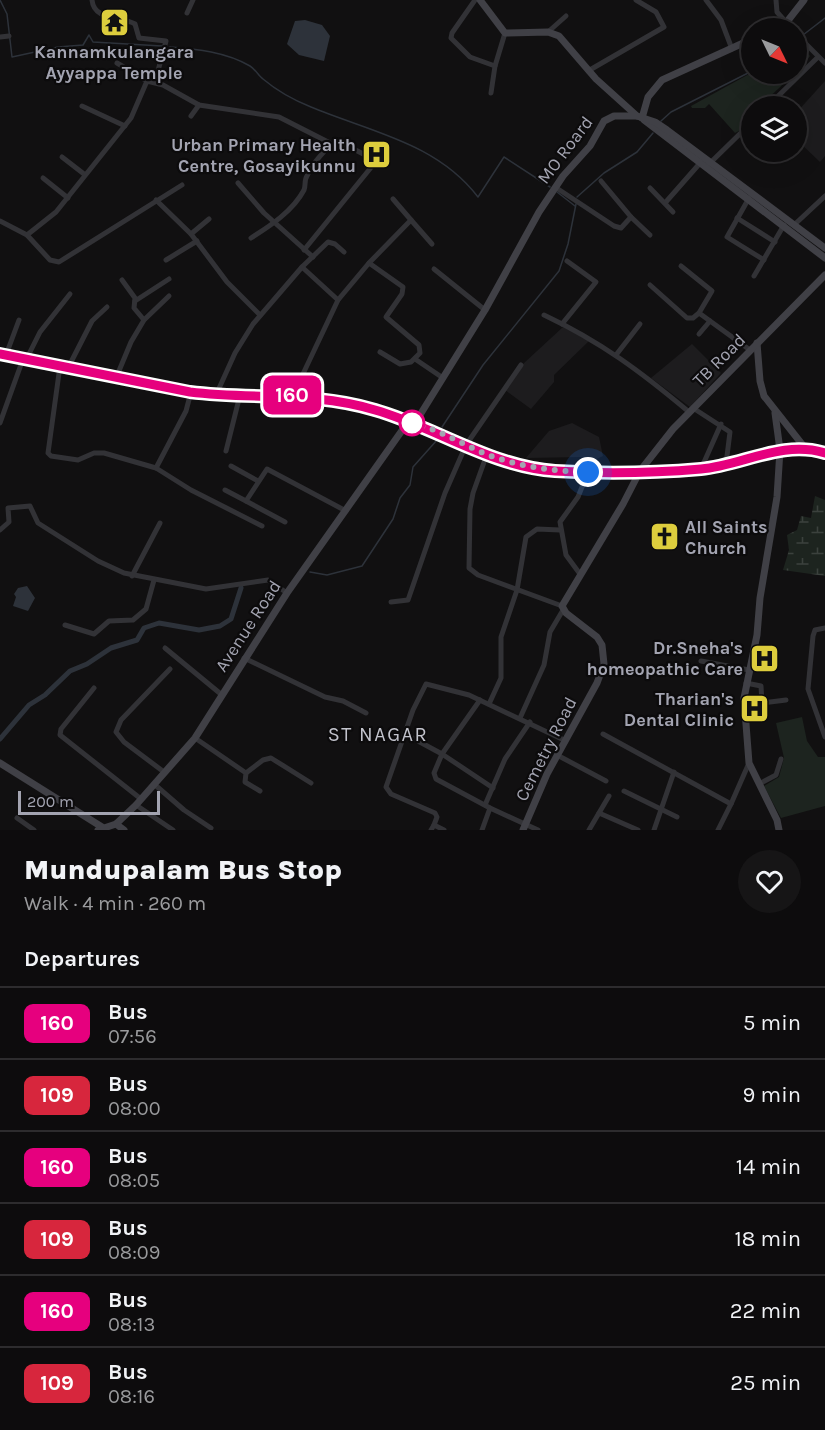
<!DOCTYPE html>
<meta charset="utf-8">
<style>
:root{--surface:#0d0c0d;--page:#161516;--text:#f1f3f6;--muted:#9a9b9d;--line:#2d2c2e}
body{margin:0;font-family:Karla,sans-serif;background:var(--page);color:var(--text);height:100vh;display:flex;flex-direction:column;font-size:22px;white-space:nowrap}
*{box-sizing:border-box;margin:0}
p{font-size:20px;color:var(--muted)}
.icon{flex:none;width:33px;height:33px;fill:none;stroke:currentColor;stroke-width:2;stroke-linecap:round;stroke-linejoin:round}
.map{position:relative;height:830px;overflow:hidden}
.side{display:flex;flex-direction:column;background:var(--surface);flex:1}
.side>*{flex:none}
.badge{padding:0 12px;border-radius:9px;font-size:21px;line-height:39px}
.needle{width:39px;rotate:133deg}
.fabs{position:absolute;left:741px;top:18px;display:grid;gap:12px}
.fabs a{display:grid;place-items:center;width:66px;height:66px;border-radius:50%;background:var(--surface);box-shadow:0 6px 24px #0002,0 0 0 2px var(--line);font-size:30px}
.scale{position:absolute;left:18px;bottom:15px;width:142px;box-sizing:border-box;padding-left:6px;border:3px solid #a3a4b1;border-top:0;font-size:16px;line-height:21px;white-space:nowrap;color:#a3a4b1;-webkit-text-stroke:4px #0c0b0c;paint-order:stroke}
.you{position:absolute;width:30px;height:30px;margin:-15px;border:4px solid #fff;border-radius:50%;background:#1a73e8;box-shadow:0 0 0 9px #1a73e833}
.map>.badge{position:absolute;translate:-50% -50%;box-shadow:0 0 0 3px #fff}
h2{padding:0 24px;font-size:22px;line-height:54px}
.round{display:grid;place-items:center;flex:none;width:63px;height:63px;border-radius:32px;background:var(--page)}
.summary{display:flex;align-items:center;justify-content:space-between;height:102px;padding:0 24px}
h1{font-size:28px;font-weight:800;line-height:45px}
ul{padding:0;list-style:none}
li{display:flex;align-items:center;gap:18px;height:72px;padding:0 24px;border-top:2px solid var(--line)}
li div{flex:1}
li b{display:block;font-size:22px}
li em{font-style:normal}
li .badge{min-width:66px;font-weight:700;text-align:center}
.map>svg:first-child{display:block}
.built{fill:#1d1c1e}
.green{fill:#1d241f}
.wetland{fill:url(#wetland-marsh)}
.water{fill:#2d323a}
.lines{fill:none;stroke-linecap:round;stroke-linejoin:round}
.stream{stroke:#2d323a;stroke-width:1.5}
.canal{stroke:#2d323a;stroke-width:5}
.street{stroke:#323236;stroke-width:5}
.secondary{stroke:#404046;stroke-width:7}
.primary{stroke:#4e4e55;stroke-width:8}
.line-casing{stroke:#fff;stroke-width:14}
.line{stroke:#e6007e;stroke-width:9}
.walk{stroke:#a3a4b1;stroke-width:6;stroke-dasharray:0 10.8}
.stop-dot{fill:#fff;stroke:#e6007e;stroke-width:3}
.labels{text-anchor:middle;dominant-baseline:central;stroke-width:4.5;stroke-linejoin:round;paint-order:stroke}
.poi-label{font-size:18px;font-weight:bold;fill:#a3a4b1;stroke:#0c0b0c;text-anchor:end}
.street-label{font-size:18px;fill:#a3a4b1;stroke:#0c0b0c}
.neighbourhood-label{font-size:20px;letter-spacing:1.5px;fill:#c3c4cd;stroke:#0c0b0c}
</style>
<div class="map">
<svg width="825" height="830" viewBox="0 0 825 830">
<defs>
<pattern id="wetland-marsh" width="20" height="14" patternUnits="userSpaceOnUse" patternTransform="scale(1.5)"><rect width="20" height="14" fill="#1d241f"/><path d="M1 5h8M5 5V1M11 12h8M15 12V8" fill="none" stroke="#3b413d"/></pattern>
</defs>
<rect width="100%" height="100%" fill="#111011"/>
<g class="built">
<path d="M825 81V156L820 162 797 140V112Z"/>
<path d="M563 327 589 341 554 375V382L531 409 505 390 524 363Z"/>
<path d="M692 344 721 373 690 407 651 378Z"/>
<path d="M572 423 599 437 603 456 588 463 583 457 526 458 549 431Z"/>
</g>
<g class="green">
<path d="M798 44 810 56 797 71V46Z"/>
<path d="M751 73 794 74 760 106H752C751 118 746 128 735 133L709 104 705 108H692L691 106Z"/>
<path d="M802 717 807 741 818 757H825V806L781 818 764 786 779 777 784 758 776 723Z"/>
</g>
<path class="wetland" d="M815 496 825 500V576L783 570 789 550 787 535 797 530 801 516 811 518Z"/>
<g class="water">
<path d="M305 20 322 25 330 36 324 61 299 55 287 44 295 21Z"/>
<path d="M27 586 35 598 28 611 13 606 16 597 14 594 18 588Z"/>
</g>
<g class="lines">
<g class="stream">
<path d="M0 0 7 14 12 57 58 47 83 45 89 35 93 42 162 46"/>
<path d="M803 35 825 18"/>
<path d="M796 43 798 41"/>
<path d="M170 47C197 49 226 52 250 66 255 69 259 76 263 79 276 90 296 101 311 107 371 132 437 143 478 197L504 157 550 187"/>
<path d="M661 121 671 112 752 71"/>
<path d="M557 192 575 206"/>
<path d="M577 197 604 173 637 152 653 133"/>
<path d="M442 427 483 365 559 271 568 244 576 204"/>
<path d="M310 572 327 575 362 566 393 519 400 498 410 485 413 467 437 440"/>
</g>
<path class="canal" d="M0 739 29 705 45 695 70 671 87 664 111 648 137 640 144 628 159 623 199 630 220 626 231 619 241 588"/>
<g class="street">
<path d="M92 0C94 21 121 16 135 24L139 38 166 41 155 82"/>
<path d="M475 0 452 33 451 38 470 57 495 66"/>
<path d="M706 0 721 20 732 49"/>
<path d="M776 0 777 12 791 28"/>
<path d="M187 13 193 0"/>
<path d="M548 32 566 16"/>
<path d="M796 34 825 63"/>
<path d="M0 37 9 36"/>
<path d="M117 63 147 81"/>
<path d="M588 71 664 27 656 12 636 0"/>
<path d="M491 93 495 66 505 33"/>
<path d="M82 106 125 126"/>
<path d="M768 106 818 57"/>
<path d="M191 116 199 105"/>
<path d="M62 157 84 174"/>
<path d="M708 165 752 122"/>
<path d="M43 178 68 198"/>
<path d="M238 183 264 213 313 257"/>
<path d="M555 187 614 226 621 228 631 217 601 181"/>
<path d="M650 188 673 212"/>
<path d="M749 198 727 237 764 260"/>
<path d="M156 200 191 234"/>
<path d="M665 203 701 162"/>
<path d="M631 217 650 235"/>
<path d="M737 218 775 242"/>
<path d="M209 219 191 234 227 282 260 315"/>
<path d="M411 220 432 244"/>
<path d="M0 221 27 235 56 212 131 118 147 81 163 85 199 105 279 117 332 144"/>
<path d="M794 225 825 196"/>
<path d="M27 235 50 260 59 262 182 185"/>
<path d="M251 238C270 226 293 211 304 190 306 185 304 180 307 176 312 164 327 146 338 141L371 158"/>
<path d="M304 250 373 165"/>
<path d="M166 260 197 241"/>
<path d="M369 263 411 220 393 199"/>
<path d="M681 266 712 291 699 313"/>
<path d="M302 267 328 242 335 244 344 252"/>
<path d="M434 269 485 310"/>
<path d="M754 276 784 225"/>
<path d="M650 285 687 318H693L699 313 750 350"/>
<path d="M338 300 369 263 403 287 402 294 386 317 419 345 420 353 411 362 400 364 380 352"/>
<path d="M135 301 169 279"/>
<path d="M544 315C601 342 640 371 689 412"/>
<path d="M144 320 169 296"/>
<path d="M562 324 596 282 567 261"/>
<path d="M699 334 710 321"/>
<path d="M6 355 19 320"/>
<path d="M616 355 640 324"/>
<path d="M415 359 443 378"/>
<path d="M26 360 40 332 70 294"/>
<path d="M60 366 48 453 51 456 78 460 94 453H104L156 468"/>
<path d="M68 368 92 321 107 307"/>
<path d="M116 378 131 342 144 320 134 308 135 298 122 280"/>
<path d="M191 392 186 411 156 468 191 490 262 526"/>
<path d="M216 395 235 353 253 324 302 267 338 300 293 395"/>
<path d="M693 408 730 432 726 464"/>
<path d="M0 423 23 359"/>
<path d="M226 451 240 395"/>
<path d="M487 454 473 493 470 509 469 568 478 575 562 606"/>
<path d="M231 466 258 481"/>
<path d="M701 469 721 424"/>
<path d="M225 490 246 501"/>
<path d="M285 522 246 501 267 469 346 511"/>
<path d="M0 530 9 522 8 508 30 506 38 523 98 561 124 573 206 589 268 580 287 593"/>
<path d="M580 574 566 555 560 522 578 497 588 472"/>
<path d="M132 576 160 523"/>
<path d="M391 602 408 600 445 493 466 445 521 365"/>
<path d="M65 625 94 634 109 621 133 620 146 609 154 580"/>
<path d="M825 628 815 630 813 636 808 689 825 737"/>
<path d="M165 648 222 695"/>
<path d="M244 658 325 697 343 701 366 713"/>
<path d="M701 661 749 670"/>
<path d="M746 683 761 686 762 703 786 700"/>
<path d="M94 688 61 729 60 735 141 799"/>
<path d="M480 700 442 754 493 788"/>
<path d="M489 704 501 678V637L517 590 526 537 537 529 560 530"/>
<path d="M520 718 544 665 550 632 563 610"/>
<path d="M405 734 442 754 434 773 436 779 490 808"/>
<path d="M603 734 731 804 749 763"/>
<path d="M195 738 246 773 245 782 260 791"/>
<path d="M557 755 606 781"/>
<path d="M164 772 124 742 116 732 121 720 170 669"/>
<path d="M246 773 263 760 271 758 311 783"/>
<path d="M154 784 184 810 211 828"/>
<path d="M759 784 776 775 781 759"/>
<path d="M624 791 677 817"/>
<path d="M136 805 173 830"/>
<path d="M485 805 505 759 530 722"/>
<path d="M599 813 638 830"/>
<path d="M17 818 34 830"/>
<path d="M434 825 437 817 435 813 391 794 386 787 413 710 426 684 469 695 564 740"/>
<path d="M431 830 434 825 444 830"/>
<path d="M482 830 490 808 538 830"/>
<path d="M589 830 609 796"/>
<path d="M654 830 674 772"/>
<path d="M718 830 731 804"/>
</g>
<g class="secondary">
<path d="M480 0 505 33 548 32 559 36 596 79 637 116"/>
<path d="M774 28 786 23 804 0"/>
<path d="M642 118 648 97 662 80 752 39"/>
<path d="M644 120 825 258"/>
<path d="M757 343 760 381 764 396 805 448"/>
<path d="M775 413 780 450 777 497 760 598 757 635 744 698 749 763 777 820 779 830"/>
<path d="M415 423 485 310 539 212 563 176 590 146 604 121 614 116H637L655 122 667 130 825 248"/>
<path d="M0 763 102 827"/>
<path d="M116 824 124 830"/>
<path d="M98 830 116 824 136 805 195 738 287 593 408 422"/>
<path d="M523 830 547 774 597 683 604 664 602 645 597 637 566 613 562 606 623 504 640 471 673 429 825 275"/>
</g>
<path class="primary" d="M0 354 191 392C253 399 314 391 375 410 435 427 492 467 555 471 603 474 654 473 701 469 743 465 782 440 825 453"/>
</g>
<g class="lines">
<defs>
<path id="line" d="M0 354 190 392C254 400 312 391 375 410 435 427 492 467 555 471 603 474 654 473 701 469 743 465 782 440 825 453"/>
</defs>
<use href="#line" class="line-casing"/>
<use href="#line" class="line"/>
<path class="walk" d="M412 423C438 429 462 444 486 454 519 467 552 471 588 472"/>
</g>
<defs>
<symbol id="temple-square" viewBox="-11 -11 22 22"><rect x="-9" y="-9" width="18" height="18" rx="4" fill="#ddcd3d" stroke="#0c0b0c"/><path d="M0-6L5-2H3V0L6.5 2.5H4V6H1.5V3h-3V6H-4V2.5H-6.5L-3 0V-2H-5Z" fill="#111"/></symbol>
<symbol id="hospital-square" viewBox="-11 -11 22 22"><rect x="-9" y="-9" width="18" height="18" rx="4" fill="#ddcd3d" stroke="#0c0b0c"/><path d="M-5-5h3v3.5h4V-5h3V5h-3V1.5h-4V5h-3Z" fill="#111"/></symbol>
<symbol id="church-square" viewBox="-11 -11 22 22"><rect x="-9" y="-9" width="18" height="18" rx="4" fill="#ddcd3d" stroke="#0c0b0c"/><path d="M-1.2-6h2.4v3.5h3.3v2.4h-3.3V6h-2.4V-.1h-3.3v-2.4h3.3Z" fill="#111"/></symbol>
</defs>
<g fill-rule="evenodd">
<use href="#temple-square" x="98" y="6" width="33" height="33"/>
<use href="#hospital-square" x="360" y="138" width="33" height="33"/>
<use href="#church-square" x="648" y="520" width="33" height="33"/>
<use href="#hospital-square" x="748" y="642" width="33" height="33"/>
<use href="#hospital-square" x="738" y="692" width="33" height="33"/>
</g>
<circle class="stop-dot" cx="412" cy="423" r="12"/>
<g class="labels">
<g class="poi-label">
<text x="114" y="52" text-anchor="middle">Kannamkulangara<tspan x="114" dy="21">Ayyappa Temple</tspan></text>
<text x="356" y="145">Urban Primary Health<tspan x="356" dy="21">Centre, Gosayikunnu</tspan></text>
<text x="685" y="527" text-anchor="start">All Saints<tspan x="685" dy="21">Church</tspan></text>
<text x="743" y="648">Dr.Sneha's<tspan x="743" dy="21">homeopathic Care</tspan></text>
<text x="734" y="699">Tharian's<tspan x="734" dy="21">Dental Clinic</tspan></text>
</g>
<g class="street-label">
<text transform="translate(565 150) rotate(-53)">MO Roard</text>
<text transform="translate(719 360) rotate(-45)">TB Road</text>
<text transform="translate(248 626) rotate(-57)">Avenue Road</text>
<text transform="translate(546 749) rotate(-63)">Cemetry Road</text>
</g>
<g class="neighbourhood-label">
<text x="378" y="734">ST NAGAR</text>
</g>
</g>
</svg>
<div class="fabs">
<a><svg class="needle" viewBox="-14 -14 28 28"><path d="M0-13l5 13h-10z" fill="#e53935"/><path d="M0 13l5-13h-10z" fill="#9a9b9d"/></svg></a>
<a><svg class="icon" aria-label="layers" viewBox="0 0 24 24"><path d="M12 4l9 5-9 5-9-5zM3 14l9 5 9-5"/></svg></a>
</div>
<div class="scale">200 m</div>
<div class="you" style="left:588px;top:472px"></div>
<b class="badge" style="left:292px;top:395px;background:#e6007e;color:#fff">160</b>
</div>
<section class="side">
<div class="summary"><div><h1>Mundupalam Bus Stop</h1><p>Walk · 4 min · 260 m</p></div><a class="round"><svg class="icon" aria-label="heart" viewBox="0 0 24 24"><path d="M12 20l-8-8c-3-5 5-10 8-4 3-6 11-1 8 4z"/></svg></a></div>
<h2>Departures</h2>
<ul>
<li><span class="badge" style="background:#e6007e;color:#fff">160</span><div><b>Bus</b><p>07:56</p></div><em>5 min</em></li>
<li><span class="badge" style="background:#d7263d;color:#fff">109</span><div><b>Bus</b><p>08:00</p></div><em>9 min</em></li>
<li><span class="badge" style="background:#e6007e;color:#fff">160</span><div><b>Bus</b><p>08:05</p></div><em>14 min</em></li>
<li><span class="badge" style="background:#d7263d;color:#fff">109</span><div><b>Bus</b><p>08:09</p></div><em>18 min</em></li>
<li><span class="badge" style="background:#e6007e;color:#fff">160</span><div><b>Bus</b><p>08:13</p></div><em>22 min</em></li>
<li><span class="badge" style="background:#d7263d;color:#fff">109</span><div><b>Bus</b><p>08:16</p></div><em>25 min</em></li>
</ul>
</section>
